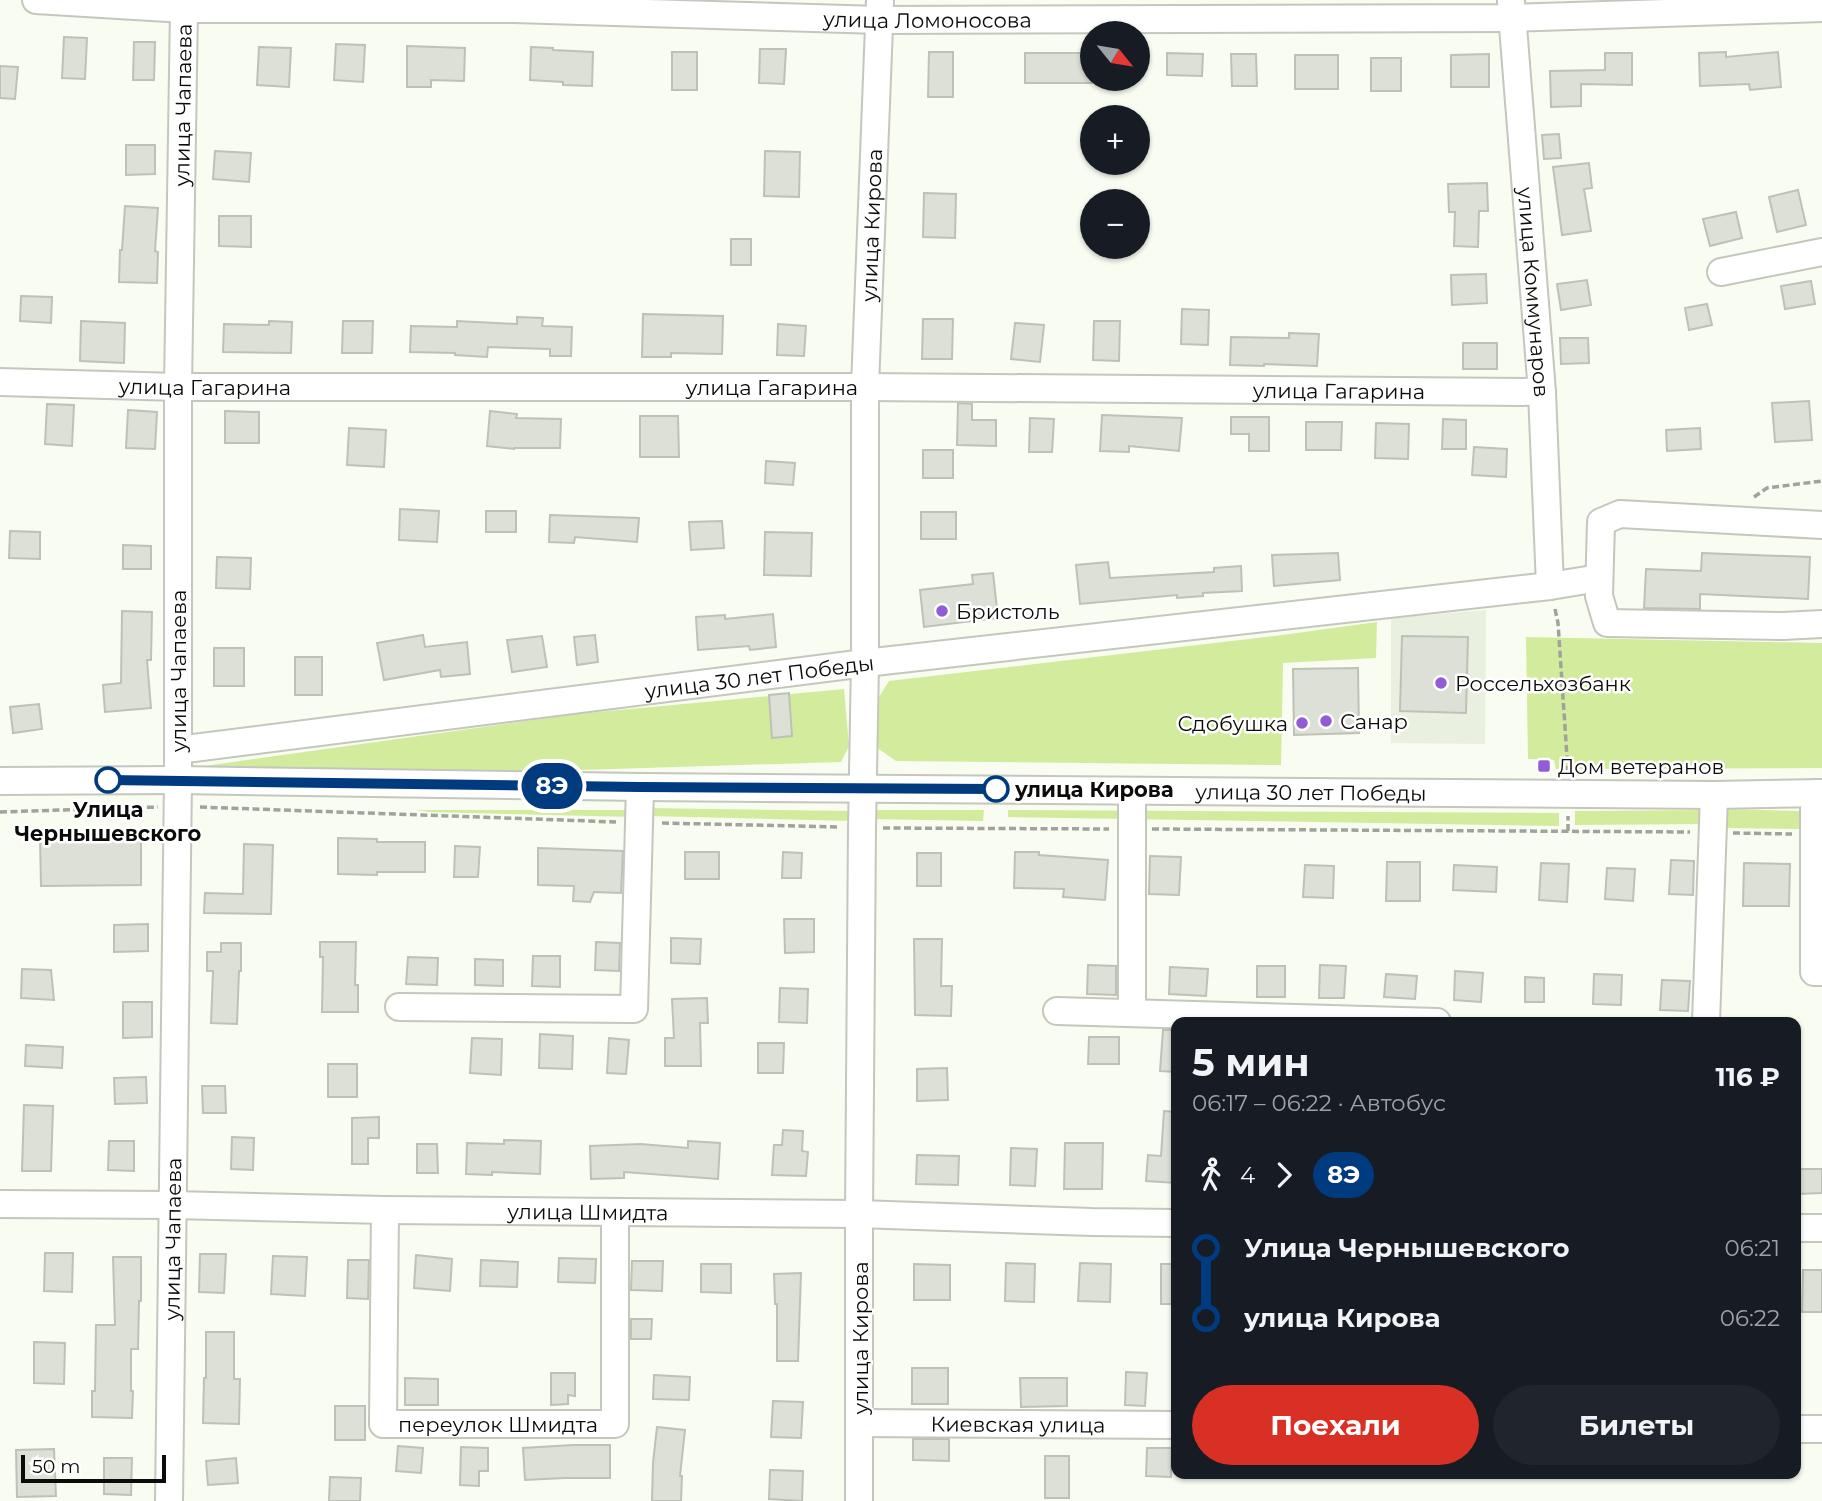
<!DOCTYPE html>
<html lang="ru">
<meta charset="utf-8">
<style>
:root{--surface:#171b24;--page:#20242c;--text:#f1f3f6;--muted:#9ea1a6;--accent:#d93025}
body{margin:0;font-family:Montserrat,sans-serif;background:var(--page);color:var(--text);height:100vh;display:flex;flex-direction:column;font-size:26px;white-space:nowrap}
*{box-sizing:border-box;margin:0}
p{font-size:23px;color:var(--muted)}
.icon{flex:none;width:38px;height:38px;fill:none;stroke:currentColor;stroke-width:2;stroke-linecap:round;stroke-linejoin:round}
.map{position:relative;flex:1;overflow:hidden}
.panel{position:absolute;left:1171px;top:1017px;width:630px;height:462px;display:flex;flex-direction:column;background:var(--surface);border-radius:14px;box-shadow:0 2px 5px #0004}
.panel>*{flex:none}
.badge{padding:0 14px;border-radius:23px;font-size:24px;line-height:46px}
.needle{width:46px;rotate:120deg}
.fabs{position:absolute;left:1080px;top:21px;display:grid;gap:14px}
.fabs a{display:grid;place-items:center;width:70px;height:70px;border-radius:50%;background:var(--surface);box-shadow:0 2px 5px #0004;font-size:35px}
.scale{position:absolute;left:21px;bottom:18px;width:145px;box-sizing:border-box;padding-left:7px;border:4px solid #0b0c09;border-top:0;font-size:19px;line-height:24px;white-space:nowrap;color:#0b0c09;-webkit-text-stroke:5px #fff;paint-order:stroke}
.map>.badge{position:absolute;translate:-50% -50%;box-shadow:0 0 0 4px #fff}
.legs{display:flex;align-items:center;gap:10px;height:77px;padding:0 21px;font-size:23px}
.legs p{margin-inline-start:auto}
.summary{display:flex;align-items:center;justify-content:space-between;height:119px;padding:0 21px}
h1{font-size:38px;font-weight:700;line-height:52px}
.action{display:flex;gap:14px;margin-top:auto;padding:14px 21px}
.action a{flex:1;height:80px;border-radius:42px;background:var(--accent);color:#fff;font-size:28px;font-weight:700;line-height:80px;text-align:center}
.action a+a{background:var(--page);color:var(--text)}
ul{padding:0 21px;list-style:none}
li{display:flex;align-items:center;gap:24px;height:70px;font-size:26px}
li i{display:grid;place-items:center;width:10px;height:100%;margin:0 9px;background:currentColor}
li i::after{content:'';width:18px;height:18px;margin:-9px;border:5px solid;border-radius:50%;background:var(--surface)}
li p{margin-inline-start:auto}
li:first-child i{background:linear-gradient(#0000 50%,currentColor 0)}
li:last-child i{background:linear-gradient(currentColor 50%,#0000 0)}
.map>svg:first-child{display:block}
.built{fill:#eaf0df}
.green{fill:#d3eb9d}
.building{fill:#dde0d6;stroke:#bdc1b7;stroke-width:2}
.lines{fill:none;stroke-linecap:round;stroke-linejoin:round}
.minor-casing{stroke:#c4c7bd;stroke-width:30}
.path{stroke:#a0a39b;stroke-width:3.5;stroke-dasharray:7 3.5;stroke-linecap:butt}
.minor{stroke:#fff;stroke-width:26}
.line-1-casing{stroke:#fff;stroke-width:16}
.line-1{stroke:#003b80;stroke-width:10}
.poi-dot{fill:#935cd5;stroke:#fff;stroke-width:2.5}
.stop-1-dot{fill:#fff;stroke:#003b80;stroke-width:3.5}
.labels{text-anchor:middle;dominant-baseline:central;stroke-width:5;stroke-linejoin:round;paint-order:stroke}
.street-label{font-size:21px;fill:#0b0c09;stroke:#fff}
.poi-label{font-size:21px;fill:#0b0c09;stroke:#fff;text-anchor:start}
.stop-label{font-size:21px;font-weight:bold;fill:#0b0c09;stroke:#fff;text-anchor:start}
</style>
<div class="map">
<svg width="1822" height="1501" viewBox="0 0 1822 1501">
<rect width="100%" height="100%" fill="#f8fcf1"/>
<path class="built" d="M1486 610 1485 744 1391 743V618Z"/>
<g class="green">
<path d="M1377 622 1376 658 1283 663 1281 765 896 761 876 747V702L889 681 1282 635Z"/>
<path d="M1526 637 1822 643V768L1556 769 1554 760 1528 759Z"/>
<path d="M844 689 849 746 841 762 416 775 197 767 576 714Z"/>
<path d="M646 808 849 811 851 821 647 816Z"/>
<path d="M1718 809 1803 811V829L1718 828Z"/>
<path d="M416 810H634L633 817 428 812Z"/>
<path d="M871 810H984L983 821 871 819Z"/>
<path d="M1008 810 1559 813V826L1008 817Z"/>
<path d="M1705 810V824L1575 825V811Z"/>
</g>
<g class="building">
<path d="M64 37 87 38 85 79 62 78Z"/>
<path d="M134 42H155L154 80H133Z"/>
<path d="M336 44 365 45 363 82 334 80Z"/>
<path d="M407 46 465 48 464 81 431 80V87H407Z"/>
<path d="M259 47 291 48 289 87 257 85Z"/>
<path d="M531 47 553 48V50L593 52 592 86 563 85V82L530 80Z"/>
<path d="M760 49H786L784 84 759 83Z"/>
<rect x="672" y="52" width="25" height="38"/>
<path d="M929 52H953V97H928Z"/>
<path d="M1726 52V57L1778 52 1781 87 1750 90 1749 84 1700 86 1699 53Z"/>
<rect x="1025" y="53" width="67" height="30"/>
<path d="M1167 53 1203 54 1202 76 1167 75Z"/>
<path d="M1605 53H1632V85L1581 84V106L1551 107 1550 71 1605 70Z"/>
<path d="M1231 54H1256L1257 86H1232Z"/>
<path d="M1489 54V87H1451V55Z"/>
<rect x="1295" y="55" width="43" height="34"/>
<rect x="1371" y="58" width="30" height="33"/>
<path d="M0 66 18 67 15 99 0 98Z"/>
<path d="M1559 134 1561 158 1544 159 1542 135Z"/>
<path d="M126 145H155V174L126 175Z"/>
<path d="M215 151 251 153 249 182 213 179Z"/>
<path d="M765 151 800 152 799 197 764 196Z"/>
<path d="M1589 163 1592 188 1584 189 1591 231 1562 235 1553 167Z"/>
<path d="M1487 183 1488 211H1479L1478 247 1454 246 1455 212H1449L1448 184Z"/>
<path d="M1798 190 1806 225 1777 232 1769 197Z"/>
<path d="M924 193 956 194 955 238 923 237Z"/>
<path d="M125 206 158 208 155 251 158 252 157 283 119 282 120 250H122Z"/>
<path d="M1736 212 1742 238 1710 246 1703 219Z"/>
<path d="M219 216H251V247L219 246Z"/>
<rect x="731" y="239" width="20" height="26"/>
<path d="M1486 274 1487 303 1452 305 1451 275Z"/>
<path d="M1587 280 1591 305 1561 310 1557 284Z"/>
<path d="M1811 281 1815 304 1785 309 1781 286Z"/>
<path d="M21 296 52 297 51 323 20 321Z"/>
<path d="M1707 304 1712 325 1689 330 1685 308Z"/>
<path d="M1182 309 1209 310 1208 345 1181 344Z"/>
<path d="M643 314 723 316 722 354 671 353V357H642Z"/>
<path d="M517 317 543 318 542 326 572 327 571 356H550V349L488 347 487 357 455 355V353L410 352 411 326 457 327V321L517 324Z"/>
<path d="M923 319H953L952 359H922Z"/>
<path d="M81 321 125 323 124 363 80 361Z"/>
<path d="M269 321 292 322 291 353 223 352 224 324 269 325Z"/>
<path d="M343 321H373L372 353H342Z"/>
<path d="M1094 321H1120L1119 361 1093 360Z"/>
<path d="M1015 323 1044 325 1040 362 1011 359Z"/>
<path d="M778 324 806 326 804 356 777 355Z"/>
<path d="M1289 333 1319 334 1317 366 1264 364V366L1230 365 1231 337 1289 338Z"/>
<path d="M1560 338H1588L1589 363 1561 364Z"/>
<rect x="1463" y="343" width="34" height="26"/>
<path d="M1809 401 1812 440 1775 442 1772 403Z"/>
<path d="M958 403 972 404V420H996V446L957 445Z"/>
<path d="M47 404 74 405 72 446 45 444Z"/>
<path d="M128 410 157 412 155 449 126 448Z"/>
<path d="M225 411 259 412V443H225Z"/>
<path d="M490 411 517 414 516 418 561 419 560 448H514V449L487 446Z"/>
<path d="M1102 415 1182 418 1179 451 1129 446V452L1100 451Z"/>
<path d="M640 416H678L679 457H640Z"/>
<path d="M1231 417H1269V451H1249V434H1231Z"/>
<path d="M1030 418 1054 419 1052 452H1029Z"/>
<path d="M1443 419 1466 420V449H1442Z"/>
<path d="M1306 422H1342L1341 450H1306Z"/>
<path d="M1376 423 1409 424 1408 459 1375 458Z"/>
<path d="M349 428 386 430 384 467 347 465Z"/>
<path d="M1700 428 1701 449 1667 451 1666 430Z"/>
<path d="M1474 447 1507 449 1506 477 1472 475Z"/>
<rect x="923" y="450" width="30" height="28"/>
<path d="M766 461 795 463 793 485 765 483Z"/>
<path d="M400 509 439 511 437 542 399 540Z"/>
<rect x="486" y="511" width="30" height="21"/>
<rect x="921" y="512" width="35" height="27"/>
<path d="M550 515 639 518 637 542 575 537 574 543 549 542Z"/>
<path d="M722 521 724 548 691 550 689 522Z"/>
<path d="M10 531 40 532V559L9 558Z"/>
<path d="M765 532 812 533 811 576 764 575Z"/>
<path d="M123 545 151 546V569H123Z"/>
<path d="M1338 553 1340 580 1274 586 1272 555Z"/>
<path d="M1702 553 1810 557 1808 599 1700 594V609L1644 608 1646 569 1701 571Z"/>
<path d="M217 557 251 558 250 589 216 588Z"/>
<path d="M1108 562 1110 578 1214 572V568L1241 566 1242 591 1203 593V596L1177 598V595L1080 604 1076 565Z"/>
<path d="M993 573 998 618 924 627 920 590 973 584 972 575Z"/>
<path d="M122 611 152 612 151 660H147L151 708 105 712 103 685 121 683Z"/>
<path d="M773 614 776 647 750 650 749 646 698 650 696 617 725 615V619Z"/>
<path d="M423 635 425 647 467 642 470 674 441 677 440 670 384 680 377 643Z"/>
<path d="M595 635 598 662 577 665 574 637Z"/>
<path d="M542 636 547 667 512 672 507 640Z"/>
<path d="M1402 636 1468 637 1466 713 1400 711Z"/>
<rect x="214" y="648" width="30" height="38"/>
<rect x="295" y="657" width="27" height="38"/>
<path d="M1358 668 1359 733 1294 735 1293 669Z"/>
<path d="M789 693 792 736 772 738 769 695Z"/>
<path d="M39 704 42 729 13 733 10 707Z"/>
<path d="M141 837V885L41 886 40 838Z"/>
<path d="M338 838 377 839V842H425V872H377V875L338 874Z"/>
<path d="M244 844 273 845 271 914 204 913 205 893 243 894Z"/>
<path d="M455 846 480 847 478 877H454Z"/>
<path d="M538 848 623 851 621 893 594 892 590 902 573 901 574 886 538 885Z"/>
<rect x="685" y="852" width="34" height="27"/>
<path d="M783 852 802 853 801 878H782Z"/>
<path d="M1015 852H1039V855L1108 860 1105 900 1063 897 1064 889 1014 888Z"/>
<rect x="917" y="853" width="24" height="33"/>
<path d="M1150 856 1181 857 1179 895 1149 894Z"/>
<path d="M1671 860 1694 861 1693 895 1669 894Z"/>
<path d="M1387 862H1420V901H1386Z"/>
<path d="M1541 863 1569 864 1567 902 1539 900Z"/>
<path d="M1744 863 1790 864 1789 906H1743Z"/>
<path d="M1305 865 1334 866 1333 898 1303 897Z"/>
<path d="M1454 865 1497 867 1496 892 1453 890Z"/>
<path d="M1607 868 1635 869 1633 901 1605 899Z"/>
<path d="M784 919H814V952L785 953Z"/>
<path d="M148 924V951L114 952V925Z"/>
<path d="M671 938 701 939 700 964 671 963Z"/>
<path d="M914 939H942L941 986H952L951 1016 915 1015Z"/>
<path d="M320 942H356L355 985H358V1012H322L323 957H320Z"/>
<path d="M596 942 620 943 619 971 595 970Z"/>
<path d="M221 943H241V971H239L237 1024 211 1023 213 971H207V952H221Z"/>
<path d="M533 956H560V987L532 986Z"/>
<path d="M408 957 438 958 437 985 406 984Z"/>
<path d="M475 959 503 960V986L475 985Z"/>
<path d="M1088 965 1116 966V995L1087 994Z"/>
<path d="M1320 965 1346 966 1344 998H1319Z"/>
<rect x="1257" y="966" width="28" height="31"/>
<path d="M1170 967 1208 969 1206 996 1169 994Z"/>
<path d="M22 969 51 970 54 1000 21 998Z"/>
<path d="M1455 971 1483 973 1481 1002 1454 1000Z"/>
<path d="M1386 974 1417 976 1415 999 1384 997Z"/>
<path d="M1594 974 1622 975 1621 1005 1593 1004Z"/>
<path d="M1525 977 1544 978V1002H1525Z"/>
<path d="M1662 980 1690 981 1688 1011 1660 1010Z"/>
<path d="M780 988 808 989 807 1023 779 1022Z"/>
<path d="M707 998 708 1023H700L701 1066H665V1038H674L672 999Z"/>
<path d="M123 1002H152V1037L123 1038Z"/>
<path d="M1163 1030H1176V1072L1160 1071Z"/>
<path d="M540 1034 573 1036 572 1069 539 1068Z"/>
<path d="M1089 1037H1119V1064H1088Z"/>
<path d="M472 1038 502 1039 501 1075 470 1073Z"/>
<path d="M609 1038 629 1040 626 1074 607 1073Z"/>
<path d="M758 1043H784L783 1073H758Z"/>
<path d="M26 1045 63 1047 62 1068 25 1066Z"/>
<rect x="328" y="1064" width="29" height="33"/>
<path d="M947 1068 948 1100 917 1101V1069Z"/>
<path d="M146 1077 147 1103 115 1104 114 1078Z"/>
<path d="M202 1086H225L226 1113H203Z"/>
<path d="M24 1105 53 1106 51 1171H22Z"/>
<path d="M1164 1111 1176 1112V1183L1146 1181 1148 1155 1161 1156Z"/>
<path d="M379 1117V1138H368V1164H352V1118Z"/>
<path d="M783 1130 803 1131 802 1151 808 1152 806 1176 772 1175 774 1145H782Z"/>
<path d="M232 1137 254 1138 253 1170 231 1169Z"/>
<path d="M504 1140 541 1141 540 1174 492 1172V1175L466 1174 467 1143 504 1144Z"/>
<path d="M109 1141H134V1171L108 1170Z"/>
<path d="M688 1141 720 1143 718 1179 624 1172V1178L591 1179 590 1146 641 1144 688 1148Z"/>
<path d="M1065 1143H1103L1102 1189H1064Z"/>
<path d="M417 1144H437L438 1173H417Z"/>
<path d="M1011 1148 1037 1149 1035 1186 1010 1185Z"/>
<path d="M917 1155 959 1156 958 1185 916 1184Z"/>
<path d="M1796 1169H1822V1193L1797 1194Z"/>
<path d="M45 1253H73L72 1292 44 1291Z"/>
<path d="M200 1254H226L224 1293 199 1292Z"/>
<path d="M416 1255 452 1259 450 1291 414 1288Z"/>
<path d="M273 1256 307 1257 305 1296 271 1294Z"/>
<path d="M113 1257H141V1301H139L138 1349H131V1391H133L132 1418 92 1417V1391H95L96 1325H115Z"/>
<path d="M559 1258 596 1259 595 1283 558 1282Z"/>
<path d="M348 1260H369L368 1299 347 1298Z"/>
<path d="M481 1260 518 1262 517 1287 480 1286Z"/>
<path d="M632 1261H663L662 1291 631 1290Z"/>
<path d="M1006 1263 1035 1264 1034 1302 1005 1301Z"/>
<path d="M1080 1263 1111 1264 1110 1302 1078 1301Z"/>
<path d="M701 1264H731V1293L701 1292Z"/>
<path d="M914 1264 950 1265V1300H914Z"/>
<rect x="1161" y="1264" width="15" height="40"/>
<path d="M1803 1270H1822V1312H1802Z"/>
<path d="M801 1273 798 1361H777V1304H775L774 1274Z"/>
<path d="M631 1319H652L651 1339H631Z"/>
<path d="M206 1332H234V1379H240L239 1424 203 1423 204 1378H206Z"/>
<path d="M34 1342 65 1343 64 1384 34 1383Z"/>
<rect x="912" y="1368" width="36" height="36"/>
<path d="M1126 1372 1147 1373 1145 1406 1125 1405Z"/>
<path d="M551 1373H575V1396L568 1395V1404L551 1405Z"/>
<path d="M654 1375 690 1377 689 1400 653 1399Z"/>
<path d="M405 1378 438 1379V1405H405Z"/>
<path d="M1020 1378H1067V1406L1021 1407Z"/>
<path d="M773 1401 803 1402 801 1438 771 1437Z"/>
<rect x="335" y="1406" width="30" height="34"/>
<path d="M657 1427 685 1430 680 1476H682L681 1501H652L653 1463Z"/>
<path d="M913 1439H949V1461L913 1460Z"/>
<path d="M573 1445H610V1478H565L525 1480 523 1448Z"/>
<path d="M398 1446 423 1448 421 1473 396 1471Z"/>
<path d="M461 1447 488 1448V1471H479V1486L460 1485Z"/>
<path d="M1147 1448H1172L1171 1477 1146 1476Z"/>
<path d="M54 1449 56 1496 17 1497 16 1450Z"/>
<rect x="1045" y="1456" width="24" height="42"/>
<path d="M104 1458H132L131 1495 104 1494Z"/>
<path d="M236 1458 238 1483 208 1485 206 1461Z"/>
<path d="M770 1470 803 1471 802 1501 769 1499Z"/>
<path d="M330 1477 361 1478 360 1501H329Z"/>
</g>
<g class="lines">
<defs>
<g id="minor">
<path id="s1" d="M36 0 184 9H514L880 20 1511 18 1822 8"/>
<path id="s2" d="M1511 1 1542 392 1550 586"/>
<path d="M1721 272 1822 252"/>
<path id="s3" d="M0 382 178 387H865L1542 392"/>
<path d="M1822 525 1620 514 1601 522 1599 596 1607 623 1783 626 1822 624"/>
<path id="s4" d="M178 750 865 663 1550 586 1599 578"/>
<path id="s5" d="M0 781 178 780 640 787 1714 795 1822 793"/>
<path d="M1814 793V972H1822"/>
<path d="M399 1007 634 1009 640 787"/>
<path d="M1057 1011 1437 1022"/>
<path d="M1132 1013V791"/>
<path d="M1706 1022 1714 795"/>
<path id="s6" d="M0 1204 172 1205 385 1210 859 1214 1092 1222 1176 1223"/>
<path id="s7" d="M385 1210 383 1424H615V1212"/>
<path d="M1796 1228H1822"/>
<path id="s8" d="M860 1423 1176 1425"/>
<path d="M1796 1429H1822"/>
<path id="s9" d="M169 1501 178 780V387L184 9"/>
<path id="s10" d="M859 1501V1214L862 828 865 663V387L880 0"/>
</g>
</defs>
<use href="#minor" class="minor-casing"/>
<g class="path">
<path d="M1754 497 1767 488 1822 481"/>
<path d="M1555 609 1558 623 1568 772"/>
<path d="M200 807 616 822"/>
<path d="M0 812 158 807"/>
<path d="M662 823 840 827"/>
<path d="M883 828 1109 829"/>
<path d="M1152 829 1690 832"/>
<path d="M1568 831V816"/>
<path d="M1733 833 1792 834"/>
</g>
<use href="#minor" class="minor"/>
</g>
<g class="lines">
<defs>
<path id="line-1" d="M108 780 640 787 996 789"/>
</defs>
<use href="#line-1" class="line-1-casing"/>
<use href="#line-1" class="line-1"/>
</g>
<g class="poi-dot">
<circle cx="942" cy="611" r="7"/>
<circle cx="1441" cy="683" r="7"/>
<circle cx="1326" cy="721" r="7"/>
<circle cx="1302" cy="723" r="7"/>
<rect x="1537" y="759" width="14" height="14" rx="3.5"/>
</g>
<g class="stop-1-dot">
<circle cx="108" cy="780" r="12"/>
<circle cx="996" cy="789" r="12"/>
</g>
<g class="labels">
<g class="street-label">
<text stroke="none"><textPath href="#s1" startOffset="892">улица Ломоносова</textPath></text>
<text stroke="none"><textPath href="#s9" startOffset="1396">улица Чапаева</textPath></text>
<text stroke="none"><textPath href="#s10" startOffset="1276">улица Кирова</textPath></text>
<text stroke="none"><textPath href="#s2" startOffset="292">улица Коммунаров</textPath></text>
<text stroke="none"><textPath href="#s3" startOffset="205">улица Гагарина</textPath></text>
<text stroke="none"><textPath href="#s3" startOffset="772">улица Гагарина</textPath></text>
<text stroke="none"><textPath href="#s3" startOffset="1339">улица Гагарина</textPath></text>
<text transform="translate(178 671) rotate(-90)">улица Чапаева</text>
<text stroke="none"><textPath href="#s4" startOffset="586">улица 30 лет Победы</textPath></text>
<text stroke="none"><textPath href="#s5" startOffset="1311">улица 30 лет Победы</textPath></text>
<text stroke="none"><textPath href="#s6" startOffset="588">улица Шмидта</textPath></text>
<text stroke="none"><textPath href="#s9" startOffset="262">улица Чапаева</textPath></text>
<text transform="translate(860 1338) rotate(-90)">улица Кирова</text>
<text stroke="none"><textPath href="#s7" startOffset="329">переулок Шмидта</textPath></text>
<text stroke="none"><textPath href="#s8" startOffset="158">Киевская улица</textPath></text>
</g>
<g class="poi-label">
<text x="956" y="611">Бристоль</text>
<text x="1455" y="683">Россельхозбанк</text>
<text x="1340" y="721">Санар</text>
<text x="1288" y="723" text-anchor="end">Сдобушка</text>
<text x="1558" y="766">Дом ветеранов</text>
</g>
<g class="stop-label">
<text x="1015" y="789">улица Кирова</text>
<text x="108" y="809" text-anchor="middle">Улица<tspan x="108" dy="24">Чернышевского</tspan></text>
</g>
</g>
</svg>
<div class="fabs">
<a><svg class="needle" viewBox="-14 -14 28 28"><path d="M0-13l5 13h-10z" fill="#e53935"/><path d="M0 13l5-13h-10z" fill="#9ea1a6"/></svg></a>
<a>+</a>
<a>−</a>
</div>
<div class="scale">50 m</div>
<b class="badge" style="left:552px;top:786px;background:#003b80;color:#fff">8Э</b>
<section class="panel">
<div class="summary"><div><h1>5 мин</h1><p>06:17 – 06:22 · Автобус</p></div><b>116 ₽</b></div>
<div class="legs"><svg class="icon" aria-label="walk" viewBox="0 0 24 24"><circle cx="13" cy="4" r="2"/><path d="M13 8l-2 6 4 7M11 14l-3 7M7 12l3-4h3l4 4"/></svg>4<svg class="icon" aria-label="forward" viewBox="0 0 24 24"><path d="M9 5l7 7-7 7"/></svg><b class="badge" style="background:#003b80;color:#fff">8Э</b></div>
<ul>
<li><i style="color:#003b80"></i><b>Улица Чернышевского</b><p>06:21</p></li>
<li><i style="color:#003b80"></i><b>улица Кирова</b><p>06:22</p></li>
</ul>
<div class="action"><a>Поехали</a><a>Билеты</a></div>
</section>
</div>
